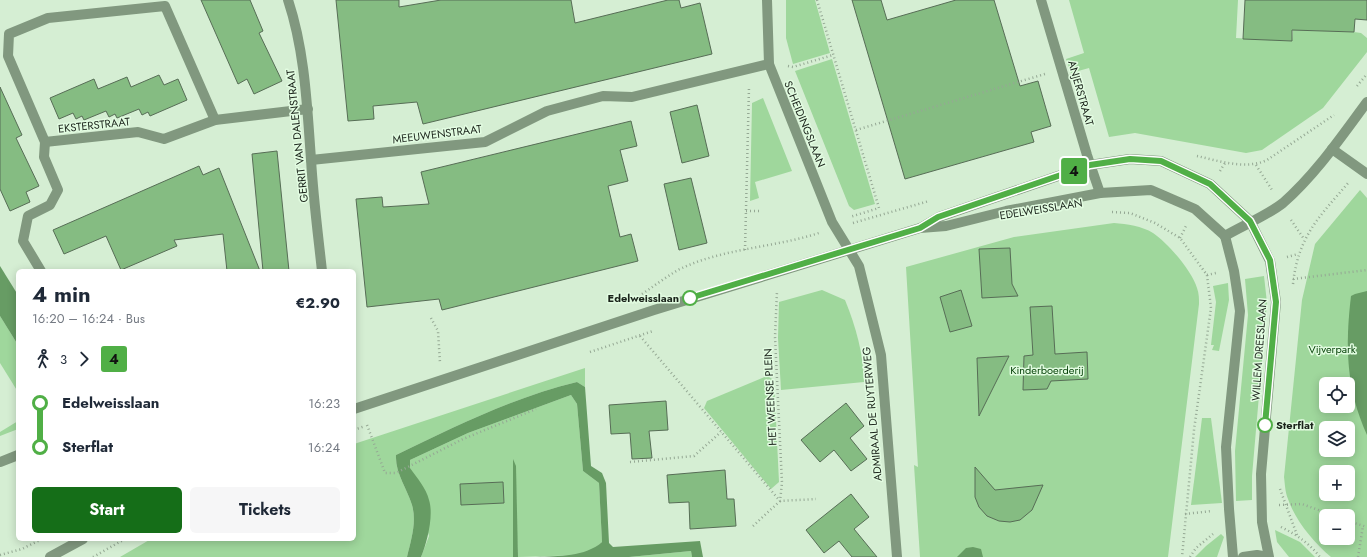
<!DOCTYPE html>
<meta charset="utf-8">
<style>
:root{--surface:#fff;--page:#f6f6f7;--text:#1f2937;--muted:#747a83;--accent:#156e18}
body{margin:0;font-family:Jost,sans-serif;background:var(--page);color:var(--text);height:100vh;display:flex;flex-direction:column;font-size:15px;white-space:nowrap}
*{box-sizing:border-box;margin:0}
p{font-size:13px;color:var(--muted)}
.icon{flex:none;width:22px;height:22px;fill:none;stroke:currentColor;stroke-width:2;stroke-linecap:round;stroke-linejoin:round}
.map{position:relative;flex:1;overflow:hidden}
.panel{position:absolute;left:16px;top:269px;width:340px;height:272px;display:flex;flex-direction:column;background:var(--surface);border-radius:6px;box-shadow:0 2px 10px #0003}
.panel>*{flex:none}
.badge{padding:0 8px;border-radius:3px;font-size:14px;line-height:26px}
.buttons{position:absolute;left:1319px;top:377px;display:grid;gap:8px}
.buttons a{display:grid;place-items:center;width:36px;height:36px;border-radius:6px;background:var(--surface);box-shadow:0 2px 10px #0003;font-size:20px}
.map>.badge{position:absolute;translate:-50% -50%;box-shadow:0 0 0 2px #fff}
.legs{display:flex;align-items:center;gap:6px;height:44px;padding:0 16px;font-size:13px}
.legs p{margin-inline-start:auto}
.headline{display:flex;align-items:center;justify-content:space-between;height:68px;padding:0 16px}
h1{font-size:22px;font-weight:700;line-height:30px}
.primary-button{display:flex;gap:8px;margin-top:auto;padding:8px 16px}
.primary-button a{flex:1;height:46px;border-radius:6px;background:var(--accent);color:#fff;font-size:16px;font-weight:700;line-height:46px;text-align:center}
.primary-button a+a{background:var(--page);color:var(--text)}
ul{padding:0 16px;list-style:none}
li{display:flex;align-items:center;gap:14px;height:44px;font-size:15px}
li i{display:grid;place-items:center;width:6px;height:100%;margin:0 5px;background:currentColor}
li i::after{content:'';width:10px;height:10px;margin:-5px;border:3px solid;border-radius:50%;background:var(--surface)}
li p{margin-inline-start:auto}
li:first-child i{background:linear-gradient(#0000 50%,currentColor 0)}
li:last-child i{background:linear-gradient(currentColor 50%,#0000 0)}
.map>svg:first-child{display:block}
.green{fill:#9fd79c;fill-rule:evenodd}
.water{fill:#679c64}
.building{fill:#85bc82;stroke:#576d56}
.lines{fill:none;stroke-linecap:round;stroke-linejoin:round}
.path{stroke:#95a894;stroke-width:2.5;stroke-dasharray:1 3;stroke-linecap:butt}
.minor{stroke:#81987f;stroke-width:10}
.tertiary{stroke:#81987f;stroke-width:10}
.line-1-casing{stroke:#fff;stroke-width:9}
.line-1{stroke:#50af46;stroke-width:6}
.stop-1-dot{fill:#fff;stroke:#50af46;stroke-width:2}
.labels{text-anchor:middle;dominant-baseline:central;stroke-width:3;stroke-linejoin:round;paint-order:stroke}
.street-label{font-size:11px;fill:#1a231a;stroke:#e2fce1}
.stop-label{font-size:11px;font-weight:bold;fill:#1a231a;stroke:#e2fce1;text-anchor:end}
.park-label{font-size:11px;fill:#003d03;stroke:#e2fce1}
</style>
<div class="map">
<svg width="1367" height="557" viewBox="0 0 1367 557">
<rect width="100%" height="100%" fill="#d5eed3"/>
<g class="green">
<path d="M786 0H815L830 53 793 64 786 38Z"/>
<path d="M1069 0H1238L1236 38 1292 41 1293 30 1354 32 1361 33 1367 38V52L1323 108 1262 150 1246 153 1135 133 1109 137 1089 68 1071 73 1066 59 1084 53Z"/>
<path d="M832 59 875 204 854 210 849 206 795 71Z"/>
<path d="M763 98 792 171 755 182 759 198 750 201 752 103Z"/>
<path d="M1360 190 1367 198V557H1331C1314 543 1295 520 1288 499 1285 492 1285 484 1284 477L1302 300 1315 244ZM1326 384H1348V406H1326ZM1326 428H1348V450H1326ZM1326 472H1348V494H1326ZM1326 516H1348V538H1326Z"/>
<path d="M1114 223C1127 224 1142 226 1153 233 1168 243 1192 271 1197 288 1199 293 1199 299 1199 304L1168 557H920L914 465 918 467 906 267 1014 237Z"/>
<path d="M1264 276 1267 303 1252 476V500L1236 501 1235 451 1248 315 1245 279Z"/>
<path d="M1228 283 1229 300 1219 351 1212 350 1214 345H1211L1216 302 1213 286Z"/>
<path d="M822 290 845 300C856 327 863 352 864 382L781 390 778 338 779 302Z"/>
<path d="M0 316 18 345V392L0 363Z"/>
<path d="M585 368V387L577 382C514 397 454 427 396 455 395 473 407 488 412 505 417 522 411 540 407 557H120L151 539H354V444Z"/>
<path d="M767 376 774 380 779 482 771 489 704 408 707 401Z"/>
<path d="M571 395 577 404 583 471 599 483 602 542 595 548 584 555 518 557 513 459V557H421L429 536 410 468V460L468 433Z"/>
<path d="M1202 418H1211L1222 503 1191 505Z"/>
<path d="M18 421V429L0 436V432Z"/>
<path d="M1275 530 1300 542 1315 557H1289L1277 542Z"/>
<path d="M1221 534 1224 537 1217 557H1195L1206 546Z"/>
<path d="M691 551 692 557H629Z"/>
</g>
<g class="water">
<path d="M0 266 18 295V345L0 316Z"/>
<path d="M1367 291V435C1346 389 1345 346 1351 296L1355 294Z"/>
<path d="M577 382 585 387 591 466 602 473 606 483 609 543 613 547 700 541 703 557H692L691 551 629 557H536C559 556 585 557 602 542L599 483 583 471 577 404 571 395 468 433 410 460V468C417 478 426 488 429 500 434 515 427 543 421 557H407C411 540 417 522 412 505 407 488 395 473 396 455 454 427 514 397 577 382Z"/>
<path d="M513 459 516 466 518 557H513Z"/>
<path d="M973 547 981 549 983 557H957L966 548Z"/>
</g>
<g class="building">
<path d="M201 0H250L263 31 259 33 282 81 254 94 247 79 238 84Z"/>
<path d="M336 0H399V7L441 0H571L575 23 668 0H679L681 8 700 3 712 54 423 124 417 102 373 106 374 119 348 121Z"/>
<path d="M852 0H881L887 20 956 0H994L1020 86 1038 81 1051 126 1031 132 1034 142 905 179Z"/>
<path d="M1245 0H1367V20L1355 19 1354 32 1292 30V41L1243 39Z"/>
<path d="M159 75 164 85 178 79 187 100 150 116 148 112 142 115 139 109 117 118 115 114 109 117 106 111 84 120 82 116 76 119 73 113 59 119 50 98 94 79 98 89 127 77 131 87Z"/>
<path d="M0 87 22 135 16 138 39 186 26 192 30 202 10 211 0 189Z"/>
<path d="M697 105 709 156 682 163 670 112Z"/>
<path d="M631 121 637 146 620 150 628 181 608 186 620 237 631 234 638 261 442 310 439 299 367 307 356 199 382 197 383 207 429 204 421 172Z"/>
<path d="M277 151 289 271H263L252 154Z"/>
<path d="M199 166 203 175 219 168 260 271H227L223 234 174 240 177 246 121 270 106 236 64 254 53 230Z"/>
<path d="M691 178 707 243 679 250 664 184Z"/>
<path d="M1010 248 1012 284 1018 296 982 298 979 249Z"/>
<path d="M961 290 972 326 950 332 940 297Z"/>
<path d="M1052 306 1055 354 1087 352 1088 379 1051 381 1047 389 1023 390 1024 356 1033 355 1030 307Z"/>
<path d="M1009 356 979 416 977 358Z"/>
<path d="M666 401 668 430 649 431 652 458 632 459 630 433 611 434 609 405Z"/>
<path d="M846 403 864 426 850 438 867 459 851 471 834 450 820 462 801 440Z"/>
<path d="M975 467 995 490 1043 485 1032 510 1020 520 1010 522 999 521 987 516 979 507 975 497Z"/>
<path d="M725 470 727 499H734L736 526 690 529 689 502 669 503 667 475Z"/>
<path d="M503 482 504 503 461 505 460 484Z"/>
<path d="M851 494 869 517 854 529 877 557H852L839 541 824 553 806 530Z"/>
</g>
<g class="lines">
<g class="path">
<path d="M817 0 879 208 850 217"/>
<path d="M788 66 793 67 833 55"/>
<path d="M1357 86 1367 74"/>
<path d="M856 130 1045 74"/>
<path d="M1197 156C1219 161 1246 170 1267 160L1334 115"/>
<path d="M1256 165 1272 190"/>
<path d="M1220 171 1225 163"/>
<path d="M746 211H759"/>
<path d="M1112 212 1130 213 1155 223 1180 238 1207 275 1211 308 1194 430 1182 557"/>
<path d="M1291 220 1304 239"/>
<path d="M853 223 929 201"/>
<path d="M1180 238 1187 224"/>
<path d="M745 250 749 87"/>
<path d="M1287 257 1298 254"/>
<path d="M1207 275 1216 273"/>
<path d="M1293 279 1367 270"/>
<path d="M1293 284C1298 236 1320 216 1349 182"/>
<path d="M642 294C654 286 666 277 678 270 722 248 773 248 819 233"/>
<path d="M431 318 438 331 440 363"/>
<path d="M640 336 780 501 816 499"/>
<path d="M590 352 653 331"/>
<path d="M367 425 385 473H396L463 439 536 409"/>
<path d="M354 430 365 426"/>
<path d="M630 462 694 456 721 432"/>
<path d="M1280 489 1297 535"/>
<path d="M1279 505 1302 504 1335 516"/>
<path d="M1185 514 1212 511"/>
<path d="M1348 521 1367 527"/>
<path d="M753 526 780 501 782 483 775 337 777 291"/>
<path d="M1281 527C1297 535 1309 543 1320 557"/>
<path d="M0 555 22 549 42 539"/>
<path d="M93 557 125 539"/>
<path d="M1190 557 1196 548 1213 534"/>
<path d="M1358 557 1363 526"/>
</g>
<g class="minor">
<path d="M288 0C305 51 307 106 311 159 313 196 318 234 322 271"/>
<path d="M767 0 769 64 832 222 859 266 881 355 897 557"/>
<path d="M1041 0 1087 155 1100 193"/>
<path d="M45 142 138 132 164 139 215 120 308 109"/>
<path d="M1332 149 1367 174"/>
<path d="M311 160 485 142 547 111 603 96 632 97 769 64"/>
<path d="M41 271 23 241 28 216 50 205 58 190 44 157 45 142 8 56 9 34 48 18 165 6 215 120"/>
<path d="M0 462 18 455"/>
</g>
<g class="tertiary">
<path d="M922 227 939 217 1090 165 1130 159 1161 161 1210 184 1250 221 1270 261 1276 302 1261 474 1262 522 1269 557"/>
<path d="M1225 236 1234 271 1240 311 1226 447 1229 509 1233 557"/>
<path d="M1225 236C1242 226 1268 215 1283 203 1316 174 1341 137 1367 102"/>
<path d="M354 409 654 310 849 250 920 228 946 226 1006 211 1100 193 1151 190 1195 209 1225 236"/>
<path d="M50 557 83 539"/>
<path d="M1243 557 1257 555 1268 557"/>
</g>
</g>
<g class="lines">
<defs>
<path id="line-1" d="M690 298 920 228 938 217 1090 165 1130 159 1161 161 1210 184 1250 221 1270 260 1276 302 1265 425"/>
</defs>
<use href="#line-1" class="line-1-casing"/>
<use href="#line-1" class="line-1"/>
</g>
<g class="stop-1-dot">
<circle cx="690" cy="298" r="7"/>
<circle cx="1265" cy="425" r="7"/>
</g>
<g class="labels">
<g class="street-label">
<text transform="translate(1081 93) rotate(74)">ANJERSTRAAT</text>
<text transform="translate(805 124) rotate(68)">SCHEIDINGSLAAN</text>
<text transform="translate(94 125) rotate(-6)">EKSTERSTRAAT</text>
<text transform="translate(437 134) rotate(-7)">MEEUWENSTRAAT</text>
<text transform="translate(297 136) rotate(-96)">GERRIT VAN DALENSTRAAT</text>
<text transform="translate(1041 209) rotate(-9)">EDELWEISSLAAN</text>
<text transform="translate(1259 350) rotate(-86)">WILLEM DREESLAAN</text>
<text transform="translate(770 397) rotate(-93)">HET WEENSE PLEIN</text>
<text transform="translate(872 414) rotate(-95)">ADMIRAAL DE RUYTERWEG</text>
</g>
<g class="stop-label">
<text x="679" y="298">Edelweisslaan</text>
<text x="1276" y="425" text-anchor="start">Sterflat</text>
</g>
<g class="park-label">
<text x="1332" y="349">Vijverpark</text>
<text x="1047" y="370">Kinderboerderij</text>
</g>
</g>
</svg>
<div class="buttons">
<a><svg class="icon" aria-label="locate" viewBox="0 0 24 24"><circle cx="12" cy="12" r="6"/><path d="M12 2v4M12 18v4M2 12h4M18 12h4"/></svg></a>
<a><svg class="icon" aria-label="layers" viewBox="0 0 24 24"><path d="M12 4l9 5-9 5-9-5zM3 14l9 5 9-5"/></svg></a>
<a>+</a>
<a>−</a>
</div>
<b class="badge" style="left:1074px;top:171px;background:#50af46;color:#111">4</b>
<section class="panel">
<div class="headline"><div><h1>4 min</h1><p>16:20 – 16:24 · Bus</p></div><b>€2.90</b></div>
<div class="legs"><svg class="icon" aria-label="walk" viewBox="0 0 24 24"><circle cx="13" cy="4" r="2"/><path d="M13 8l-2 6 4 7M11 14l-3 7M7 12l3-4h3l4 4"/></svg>3<svg class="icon" aria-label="forward" viewBox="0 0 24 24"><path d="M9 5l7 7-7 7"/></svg><b class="badge" style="background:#50af46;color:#111">4</b></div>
<ul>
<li><i style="color:#50af46"></i><b>Edelweisslaan</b><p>16:23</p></li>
<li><i style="color:#50af46"></i><b>Sterflat</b><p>16:24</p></li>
</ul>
<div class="primary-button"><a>Start</a><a>Tickets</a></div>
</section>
</div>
